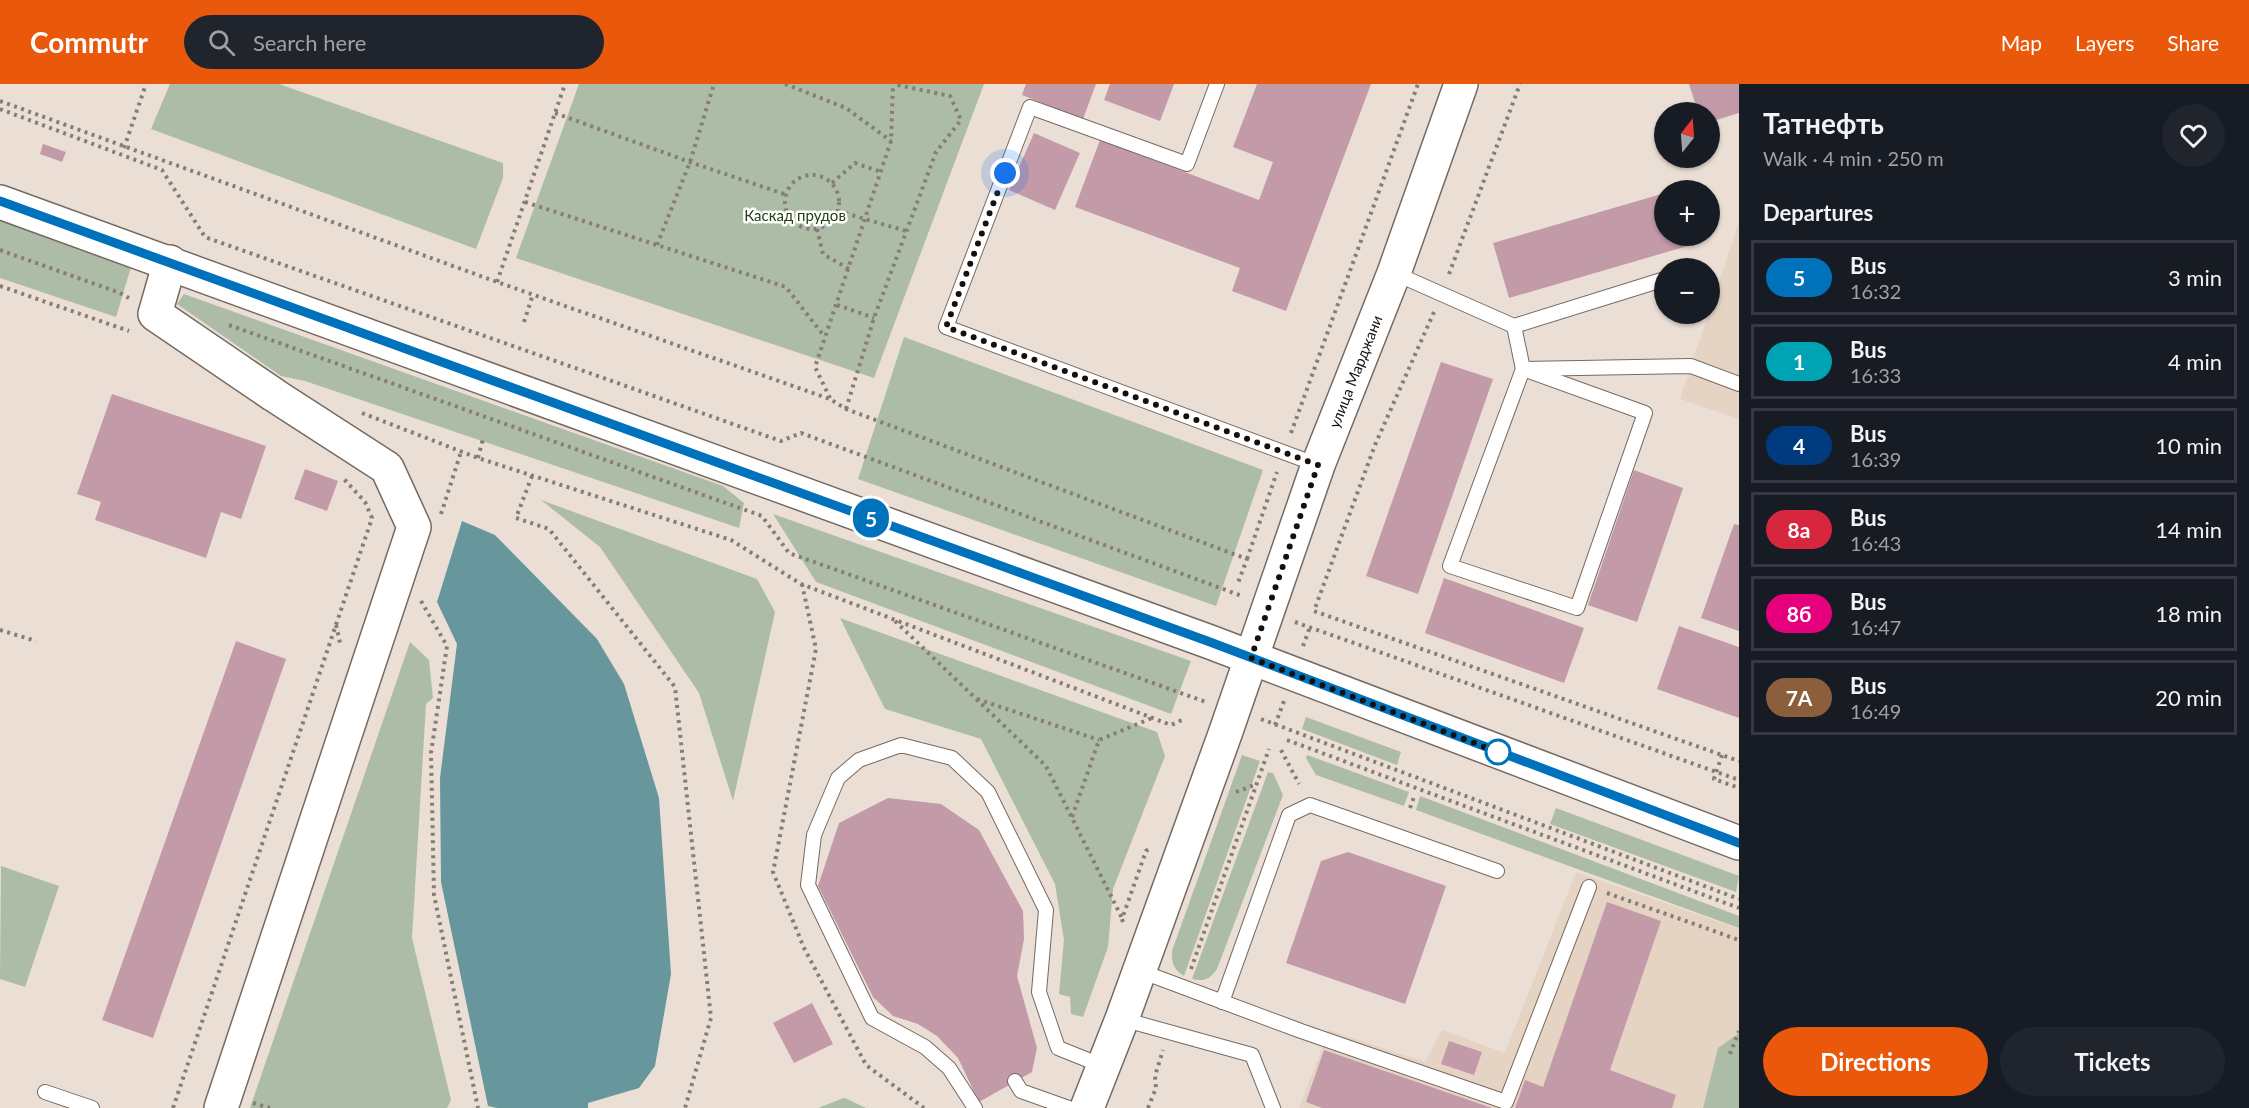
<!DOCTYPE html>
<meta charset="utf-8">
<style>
:root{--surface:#171b24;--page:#20242c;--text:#f1f3f6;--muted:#9ea1a6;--line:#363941;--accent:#ea580c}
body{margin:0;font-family:Lato,sans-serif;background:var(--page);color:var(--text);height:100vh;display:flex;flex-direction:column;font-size:22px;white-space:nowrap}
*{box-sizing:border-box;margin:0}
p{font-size:20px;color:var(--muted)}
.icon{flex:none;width:33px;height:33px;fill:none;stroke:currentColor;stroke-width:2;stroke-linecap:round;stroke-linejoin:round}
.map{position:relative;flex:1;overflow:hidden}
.panel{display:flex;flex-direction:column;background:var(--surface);width:510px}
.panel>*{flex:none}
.badge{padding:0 12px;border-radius:20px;font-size:21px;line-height:39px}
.needle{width:39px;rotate:17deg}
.controls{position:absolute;left:1654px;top:18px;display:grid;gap:12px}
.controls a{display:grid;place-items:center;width:66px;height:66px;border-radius:50%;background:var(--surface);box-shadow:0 2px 4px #0004;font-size:30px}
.you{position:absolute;width:30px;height:30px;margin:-15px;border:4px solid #fff;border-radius:50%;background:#1a73e8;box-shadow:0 0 0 9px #1a73e833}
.map>.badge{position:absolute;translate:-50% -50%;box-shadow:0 0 0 3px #fff}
h2{padding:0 24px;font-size:22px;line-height:54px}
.round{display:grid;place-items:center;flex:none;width:63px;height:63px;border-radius:32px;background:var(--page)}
.summary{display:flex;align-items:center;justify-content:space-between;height:102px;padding:0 24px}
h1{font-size:28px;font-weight:700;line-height:45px}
.button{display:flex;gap:12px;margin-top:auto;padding:12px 24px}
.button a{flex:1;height:69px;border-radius:36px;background:var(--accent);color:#fff;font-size:24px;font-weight:700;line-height:69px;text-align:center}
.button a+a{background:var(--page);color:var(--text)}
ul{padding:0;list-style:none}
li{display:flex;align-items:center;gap:18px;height:75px;margin:0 12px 9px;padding:0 12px;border:3px solid var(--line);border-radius:0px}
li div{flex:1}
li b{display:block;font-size:22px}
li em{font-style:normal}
li .badge{min-width:66px;font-weight:700;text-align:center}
header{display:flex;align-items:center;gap:36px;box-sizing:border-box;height:84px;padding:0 30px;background:var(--accent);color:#fff}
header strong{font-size:28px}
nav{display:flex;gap:33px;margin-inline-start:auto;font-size:21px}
.search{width:420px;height:54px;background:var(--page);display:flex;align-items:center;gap:15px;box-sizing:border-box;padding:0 21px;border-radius:33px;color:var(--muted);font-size:22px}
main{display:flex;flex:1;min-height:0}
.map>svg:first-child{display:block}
.built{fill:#e5d3c4}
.green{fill:#adbca6}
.water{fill:#67969d}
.building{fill:#c39aa8}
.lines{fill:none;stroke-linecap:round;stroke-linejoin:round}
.lane-casing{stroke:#756a61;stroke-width:16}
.secondary-casing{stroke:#756a61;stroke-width:36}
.path{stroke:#857d76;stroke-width:4;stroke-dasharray:3 4.5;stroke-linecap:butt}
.lane{stroke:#fff;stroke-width:14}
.secondary{stroke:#fff;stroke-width:33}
.line-casing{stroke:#fff;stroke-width:14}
.line{stroke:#0072bc;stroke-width:9}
.walk{stroke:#14100d;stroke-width:6;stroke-dasharray:0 10.8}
.stop-dot{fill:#fff;stroke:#0072bc;stroke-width:3}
.labels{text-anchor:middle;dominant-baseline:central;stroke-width:5;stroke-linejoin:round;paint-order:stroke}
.park-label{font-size:15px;fill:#223f0f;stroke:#fff}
.street-label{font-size:15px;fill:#14100d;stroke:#fff}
</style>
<header>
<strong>Commutr</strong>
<div class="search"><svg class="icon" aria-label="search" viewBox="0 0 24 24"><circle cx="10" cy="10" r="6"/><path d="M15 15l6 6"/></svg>Search here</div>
<nav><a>Map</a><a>Layers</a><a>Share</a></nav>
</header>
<main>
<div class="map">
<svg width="1739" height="1024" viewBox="0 0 1739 1024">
<rect width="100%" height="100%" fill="#ebdfd5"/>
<g class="built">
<path d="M1739 138V335L1680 315Z"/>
<path d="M1576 788 1739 845V1024H1299L1329 946 1425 978 1442 946 1505 969Z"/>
</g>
<g class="green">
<path d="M170 0H279L503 79V94L476 165 151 45Z"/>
<path d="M579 0H984L874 294 516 174Z"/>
<path d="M0 136 131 183 116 233 0 194Z"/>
<path d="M184 210 723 402 744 419 739 444 305 297 281 292 177 220Z"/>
<path d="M904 253 1263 386 1216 522 858 395Z"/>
<path d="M541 416 757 495 775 528 733 717 699 609 600 463Z"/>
<path d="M773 430 1191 577 1171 630 816 498Z"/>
<path d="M840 534 1157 648 1165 672 1113 805 1108 863 1083 933 1071 930 1070 913 1059 910 1064 856 1055 800 981 655 885 625Z"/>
<path d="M410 558 429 576 433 614 426 620 412 854 451 1016 447 1024H250Z"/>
<path d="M1306 633 1401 668 1397 681 1302 645Z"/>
<path d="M1242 671 1260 677 1184 892C1174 886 1171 879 1172 867Z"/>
<path d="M1307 671 1409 708 1404 722 1316 691 1306 674Z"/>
<path d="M1268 688 1273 689 1283 711 1217 885C1210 895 1204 898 1192 895Z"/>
<path d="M1420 712 1739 832V844L1416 726Z"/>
<path d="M1556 724 1739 792 1736 808 1550 740Z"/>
<path d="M1 782 59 802 25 903 0 895Z"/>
<path d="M1739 949V1024H1703L1718 964Z"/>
<path d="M845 1014 866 1024H818L844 1014Z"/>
</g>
<path class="water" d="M462 437 495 451 597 555 624 600 659 714 671 890 655 982 639 1004 588 1019V1024H497L488 1022 441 798 440 694 457 560 437 518Z"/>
<g class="building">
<path d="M1026 0H1096L1083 35 1022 11Z"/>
<path d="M1110 0H1174L1160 37 1104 16Z"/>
<path d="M1257 0H1371L1286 227 1232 207 1240 184 1075 123 1100 56 1259 116 1273 78 1233 63Z"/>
<path d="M1689 0H1739V29L1710 38V28H1698Z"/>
<path d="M1034 49 1080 69 1055 126 1009 106Z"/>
<path d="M43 60 66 68 62 78 40 70Z"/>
<path d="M1665 109V152H1689L1691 161 1509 214 1493 159Z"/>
<path d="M1441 278 1493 295 1418 510 1366 492Z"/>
<path d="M112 310 266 362 241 435 221 428 206 474 95 436 101 418 77 410Z"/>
<path d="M305 385 338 397 327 427 294 415Z"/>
<path d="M1634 386 1683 404 1637 538 1588 521Z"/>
<path d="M1734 440 1739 441V547L1701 534Z"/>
<path d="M1444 494 1584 544 1564 599 1425 549Z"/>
<path d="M1679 542 1739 563V634L1657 605Z"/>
<path d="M236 557 286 575 153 954 102 936Z"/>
<path d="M888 714 941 720 979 746 1023 827 1024 855 1017 892 1037 964 1032 988 979 1018 958 974 937 952 918 940 893 932 873 913 818 802 839 739Z"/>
<path d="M1348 768 1446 802 1405 920 1286 879 1321 777Z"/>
<path d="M1607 818 1661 837 1610 986 1676 1011 1672 1024H1515L1525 996 1543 1003Z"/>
<path d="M812 919 833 960 794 979 773 939Z"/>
<path d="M1449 957 1482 968 1474 991 1441 980Z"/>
<path d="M1324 966 1492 1024H1322L1306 1018Z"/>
</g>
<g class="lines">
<defs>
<g id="lane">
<path d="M1217 0 1187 80 1030 23 946 243 1318 381"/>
<path d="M1394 189 1514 242 1665 195"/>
<path d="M1514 242 1523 285 1691 282 1739 300"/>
<path d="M1523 285 1645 329 1577 524 1450 482Z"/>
<path d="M1140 887 1301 947 1506 1018 1589 803"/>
<path d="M1222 918 1289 731 1310 721 1497 787"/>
<path d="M1122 935 1252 971 1273 1024"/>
<path d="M1015 997 1021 1007 1069 1024"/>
<path d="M45 1008 92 1024"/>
<path d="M975 1024 949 984 925 963 872 934 808 801 814 751 838 694 859 676 901 661 952 674 988 708 1046 826 1039 908 1058 964 1103 982"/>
</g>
<g id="secondary">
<path d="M0 118 1210 558 1739 759"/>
<path d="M170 178 155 230 274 311 387 384 414 443 221 1024"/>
<path id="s1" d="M1087 1024 1122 935 1225 650 1318 381 1394 189 1461 0"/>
</g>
</defs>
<use href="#lane" class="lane-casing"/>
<use href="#secondary" class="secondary-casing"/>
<g class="path">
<path d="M785 0 846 24 891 57"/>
<path d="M0 17 497 198 830 315 846 325 1247 475 1238 499"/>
<path d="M0 25 162 86 205 153 781 357 801 349 1242 512"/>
<path d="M555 29 690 78 784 110"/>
<path d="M124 64 146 0"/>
<circle cx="812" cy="118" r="27"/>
<path d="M832 99 855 79 881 88"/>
<path d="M525 118 786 203 824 252"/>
<path d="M838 127 906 147"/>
<path d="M817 145 823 170 849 185"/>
<path d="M657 161 690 78 714 0"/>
<path d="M0 166 120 209 129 214"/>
<path d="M1449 190 1520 0"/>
<path d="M497 198 565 0"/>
<path d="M0 202 129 247"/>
<path d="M837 221 874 234"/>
<path d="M1434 228 1375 361 1314 527 1739 677"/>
<path d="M524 238 533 210"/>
<path d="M229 241 762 432 789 469 1206 618"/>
<path d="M830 314 815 283 891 57 893 0"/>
<path d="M846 325 874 234 936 68 961 36 950 12 893 0"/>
<path d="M362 329 478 374 731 456 801 500 1171 641 1184 635"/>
<path d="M1291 349 1418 0"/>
<path d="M478 374 483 355"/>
<path d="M532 392 516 434 549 445 675 603 711 934 685 1024"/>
<path d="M441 430 461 368"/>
<path d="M1247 475 1277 388"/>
<path d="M802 500 816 565 773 788 804 864 866 981 924 1024"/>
<path d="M421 517 447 562 431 669 434 811 478 1024"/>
<path d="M895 537 1046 682 1122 834"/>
<path d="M1295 538 1739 696"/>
<path d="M336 541 341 563"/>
<path d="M0 546 36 557"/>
<path d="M1303 562 1310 543"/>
<path d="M977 615 1099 656"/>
<path d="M1261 635 1739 815"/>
<path d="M1275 641 1284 617"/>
<path d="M1287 656 1739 824"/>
<path d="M1281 666 1299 700"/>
<path d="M1722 671 1714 695 1739 704"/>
<path d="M1236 708 1257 700"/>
<path d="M1410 724 1415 710"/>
<path d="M1072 733 1099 656 1152 634"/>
<path d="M1607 809 1739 856"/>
<path d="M1123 838 1122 835 1146 767 1152 763"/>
<path d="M1191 885 1269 665"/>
<path d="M1730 970 1739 947"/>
<path d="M253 1019 270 1024"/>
<path d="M173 1024 372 434 365 418 344 395"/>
<path d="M1148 1024 1156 1004 1155 992 1163 966"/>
</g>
<use href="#lane" class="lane"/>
<use href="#secondary" class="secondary"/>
</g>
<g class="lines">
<defs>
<path id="line" d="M0 117 1210 558 1739 759"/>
</defs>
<use href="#line" class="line-casing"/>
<use href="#line" class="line"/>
<path class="walk" d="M1005 89 946 243 1318 381 1251 574 1498 668"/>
</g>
<circle class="stop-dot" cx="1498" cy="668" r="12"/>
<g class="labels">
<g class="park-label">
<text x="795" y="131">Каскад прудов</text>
</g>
<g class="street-label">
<text stroke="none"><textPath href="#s1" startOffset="784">улица Марджани</textPath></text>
</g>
</g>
</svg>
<div class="controls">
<a><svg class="needle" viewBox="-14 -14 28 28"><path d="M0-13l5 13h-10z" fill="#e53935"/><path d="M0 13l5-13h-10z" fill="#9ea1a6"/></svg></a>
<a>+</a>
<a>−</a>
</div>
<div class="you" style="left:1005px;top:89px"></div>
<b class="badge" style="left:871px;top:434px;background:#0072bc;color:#fff">5</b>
</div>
<section class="panel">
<div class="summary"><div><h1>Татнефть</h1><p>Walk · 4 min · 250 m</p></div><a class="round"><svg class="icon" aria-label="heart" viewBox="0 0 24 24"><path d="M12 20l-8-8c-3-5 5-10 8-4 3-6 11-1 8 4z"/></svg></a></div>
<h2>Departures</h2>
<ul>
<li><span class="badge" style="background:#0072bc;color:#fff">5</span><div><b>Bus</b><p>16:32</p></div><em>3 min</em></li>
<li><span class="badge" style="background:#00a3b4;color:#fff">1</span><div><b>Bus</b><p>16:33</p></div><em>4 min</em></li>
<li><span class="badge" style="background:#003b80;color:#fff">4</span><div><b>Bus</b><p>16:39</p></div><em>10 min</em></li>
<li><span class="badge" style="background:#d7263d;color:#fff">8а</span><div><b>Bus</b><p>16:43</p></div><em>14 min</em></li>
<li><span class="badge" style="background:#e6007e;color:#fff">8б</span><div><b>Bus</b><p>16:47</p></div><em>18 min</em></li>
<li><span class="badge" style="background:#8b5e3c;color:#fff">7А</span><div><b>Bus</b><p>16:49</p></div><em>20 min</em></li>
</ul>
<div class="button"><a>Directions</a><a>Tickets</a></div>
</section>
</main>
